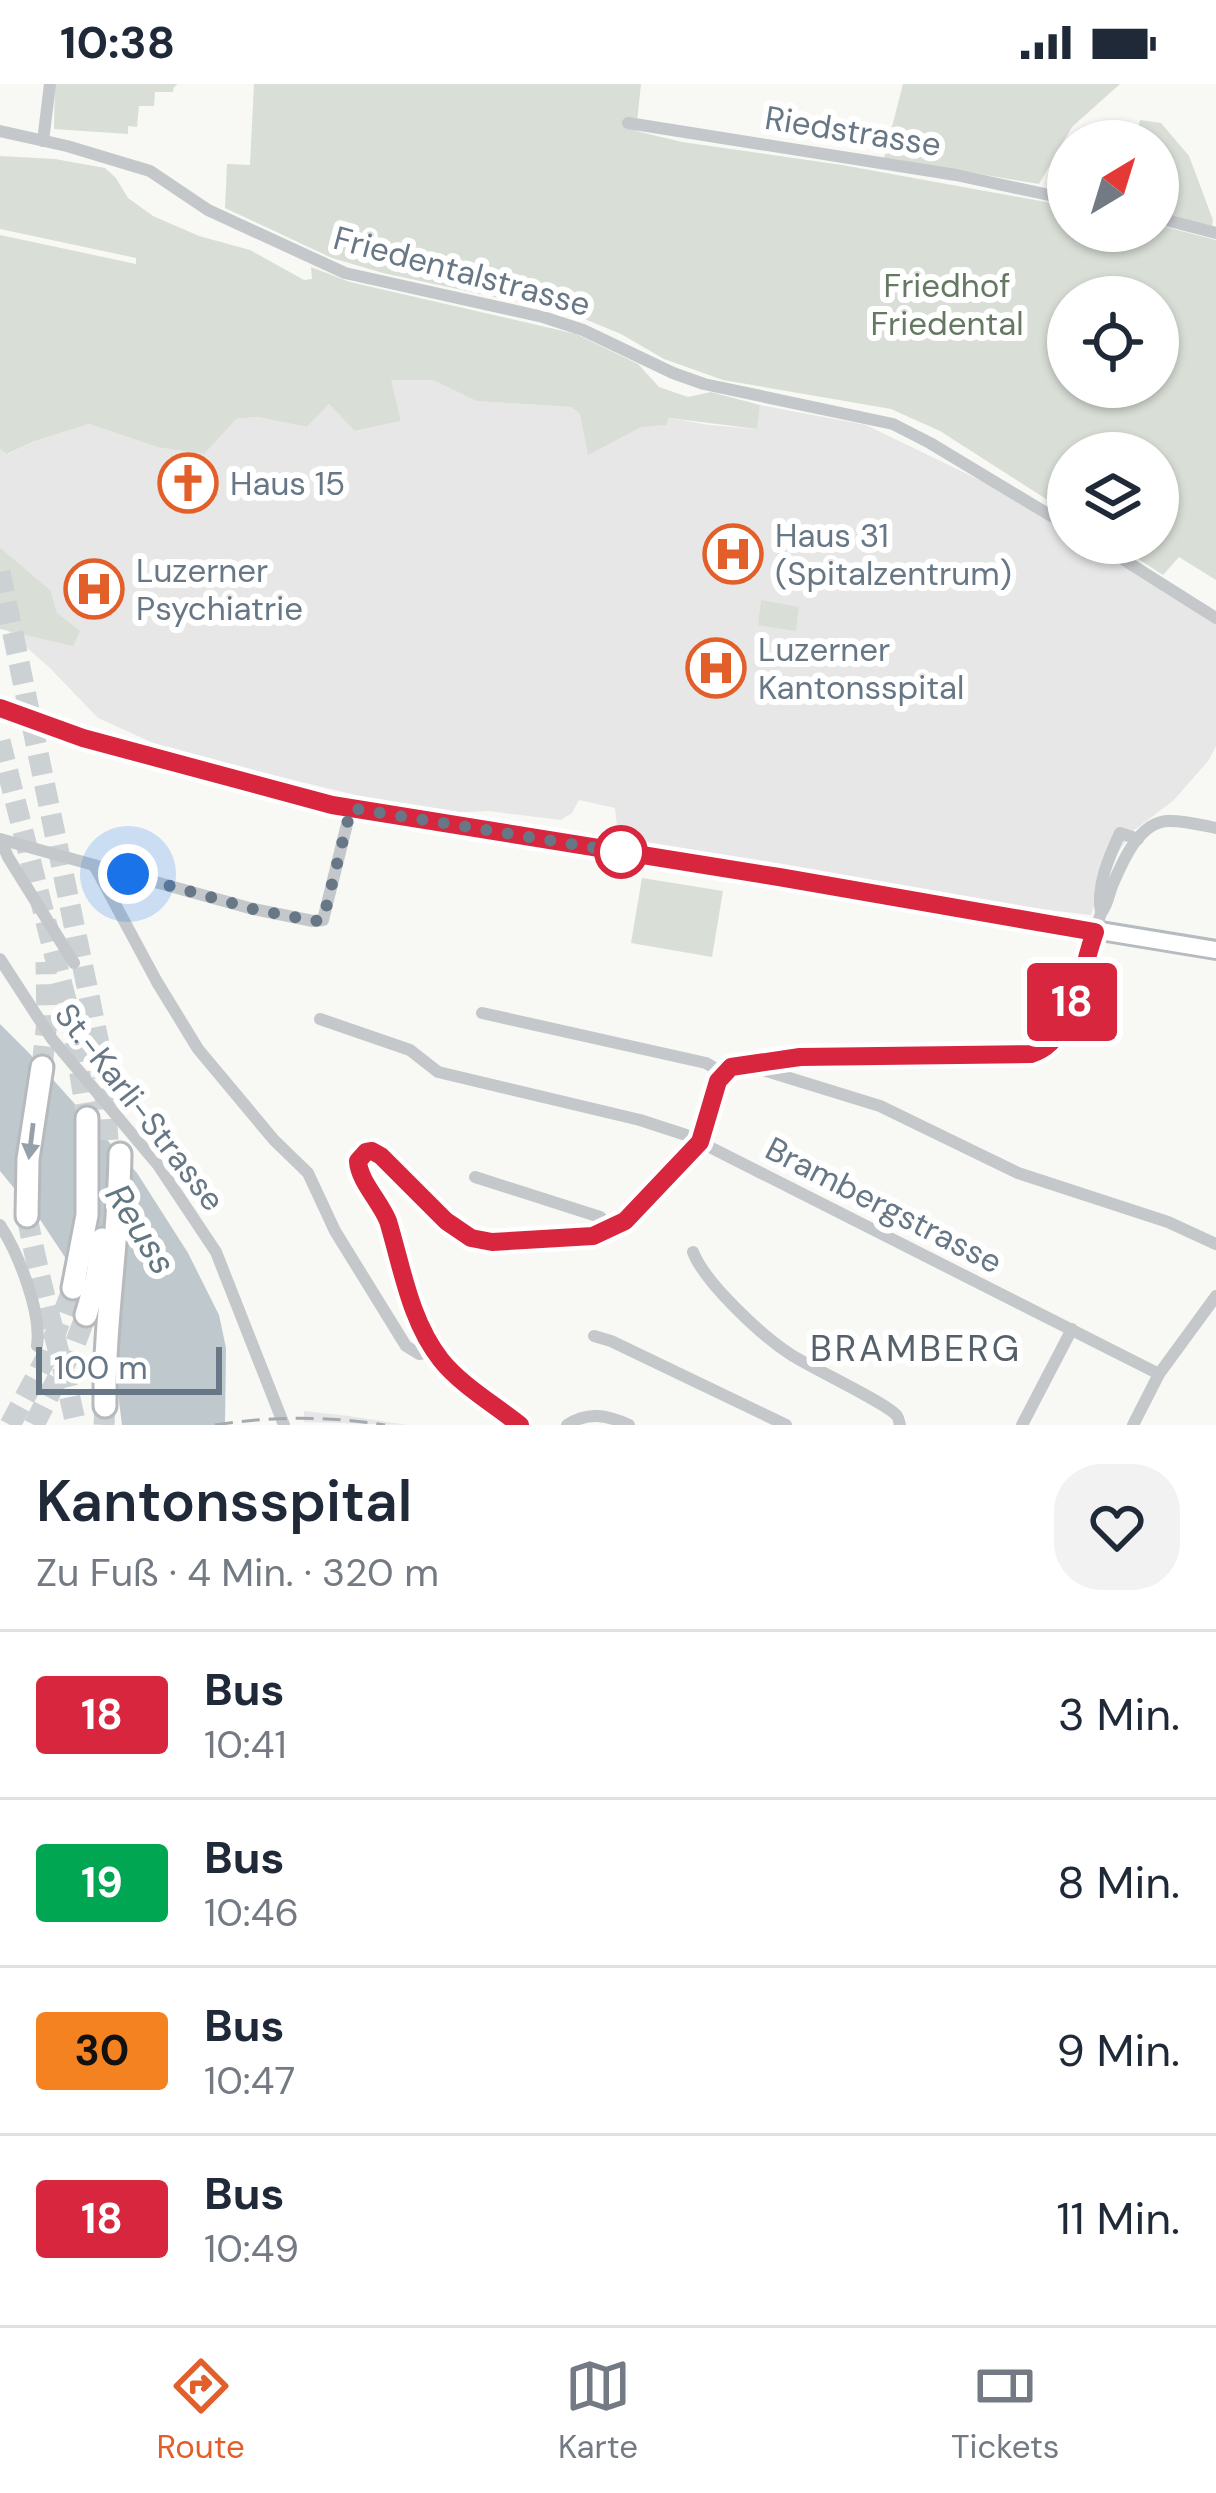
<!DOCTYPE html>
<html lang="de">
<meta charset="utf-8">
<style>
:root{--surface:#fff;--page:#f2f2f3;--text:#1f2937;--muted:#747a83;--line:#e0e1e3;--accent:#e35f2a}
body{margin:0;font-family:"DM Sans",sans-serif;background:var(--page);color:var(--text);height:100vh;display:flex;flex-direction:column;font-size:45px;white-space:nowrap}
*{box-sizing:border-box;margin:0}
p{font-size:39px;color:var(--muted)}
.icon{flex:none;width:66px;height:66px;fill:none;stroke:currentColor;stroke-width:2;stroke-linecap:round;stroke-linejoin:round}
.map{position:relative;height:1341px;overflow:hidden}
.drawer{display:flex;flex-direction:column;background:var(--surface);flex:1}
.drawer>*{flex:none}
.badge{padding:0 24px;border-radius:9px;font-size:42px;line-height:78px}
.needle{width:78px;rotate:38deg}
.controls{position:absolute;left:1047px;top:36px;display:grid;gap:24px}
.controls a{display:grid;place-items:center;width:132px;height:132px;border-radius:50%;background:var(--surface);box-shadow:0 3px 9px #0004;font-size:60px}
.scale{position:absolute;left:36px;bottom:30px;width:186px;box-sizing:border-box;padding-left:12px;border:6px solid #677786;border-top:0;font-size:33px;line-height:42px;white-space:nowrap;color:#677786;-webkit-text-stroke:9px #fff;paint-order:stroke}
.you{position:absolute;width:60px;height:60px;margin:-30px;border:9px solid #fff;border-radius:50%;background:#1a73e8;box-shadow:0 0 0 18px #1a73e833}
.map>.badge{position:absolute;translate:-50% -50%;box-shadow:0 0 0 6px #fff}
.round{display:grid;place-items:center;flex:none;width:126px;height:126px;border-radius:48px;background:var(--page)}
.overview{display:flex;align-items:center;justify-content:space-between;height:204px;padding:0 36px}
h1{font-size:57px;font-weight:600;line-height:90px}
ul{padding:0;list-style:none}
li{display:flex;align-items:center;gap:36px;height:168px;padding:0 36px;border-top:3px solid var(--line)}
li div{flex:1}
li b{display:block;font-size:45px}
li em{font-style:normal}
li .badge{min-width:132px;font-weight:700;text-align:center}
.status{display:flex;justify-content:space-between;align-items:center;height:84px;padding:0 60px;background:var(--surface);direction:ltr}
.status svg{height:33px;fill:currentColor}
.tabs{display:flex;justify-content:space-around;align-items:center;height:168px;border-top:3px solid var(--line);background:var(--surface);font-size:33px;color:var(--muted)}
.tabs a{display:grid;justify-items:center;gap:6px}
.tabs .on{color:var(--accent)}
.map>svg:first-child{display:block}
.built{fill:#e6e7e6}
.green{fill:#d9dfd6;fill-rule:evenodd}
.water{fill:#bec8cd}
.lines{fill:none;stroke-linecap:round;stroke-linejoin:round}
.motorway-tunnel{stroke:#ccd1d4;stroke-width:21;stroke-dasharray:21 10;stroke-linecap:butt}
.secondary-casing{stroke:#b6bbc0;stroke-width:22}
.motorway-casing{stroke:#b7babd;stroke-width:27}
.minor{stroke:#c4c8cb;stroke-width:12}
.secondary{stroke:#fff;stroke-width:16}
.motorway{stroke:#fff;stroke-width:21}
.rail{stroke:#a4aab0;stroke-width:3;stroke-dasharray:18 9;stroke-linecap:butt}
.oneway{fill:#95a0aa}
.line-casing{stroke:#fff;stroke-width:27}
.line{stroke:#d7263d;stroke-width:18}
.walk{stroke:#677786;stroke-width:12;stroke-dasharray:0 21.6}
.stop-dot{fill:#fff;stroke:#d7263d;stroke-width:6}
.labels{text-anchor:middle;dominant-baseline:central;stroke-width:12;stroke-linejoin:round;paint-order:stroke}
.street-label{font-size:33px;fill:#677786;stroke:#fff}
.park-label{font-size:33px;fill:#657862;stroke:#fff}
.poi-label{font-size:33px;fill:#677786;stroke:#fff;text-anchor:start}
.water-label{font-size:36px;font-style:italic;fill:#637782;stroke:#fff}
.neighbourhood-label{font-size:36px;letter-spacing:3px;fill:#55606b;stroke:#fff}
</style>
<div class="status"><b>10:38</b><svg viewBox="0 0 49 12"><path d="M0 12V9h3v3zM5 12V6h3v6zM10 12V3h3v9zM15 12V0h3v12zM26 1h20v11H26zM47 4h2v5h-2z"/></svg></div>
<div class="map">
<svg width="1216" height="1341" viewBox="0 0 1216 1341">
<rect width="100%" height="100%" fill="#f8f8f5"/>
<g class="built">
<path d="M390 296H433L476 317 571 323 580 330 589 370 641 342 665 341 669 334 709 341 756 345 760 321 866 341 994 403 1068 449V459H1085L1216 540V662L1209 676 1173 717 1133 747 1105 787 1091 831 814 798 621 754 618 751 615 724 579 716 572 729 561 736 489 727 443 729 397 721 169 666 98 634 50 584 0 540V365L8 370 32 358 89 340 157 363 236 335 257 333 307 343 329 320 356 347 401 337Z"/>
<path d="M304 1327 349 1332 407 1341 304 1338Z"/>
</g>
<g class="green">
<path d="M55 0H178L174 3 173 8H155L154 22H139L137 43 128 42V50L54 45Z"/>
<path d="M254 0H641L636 47 682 58 842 81 1068 122V147H1158V141L1216 156V496L1179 473 1163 491 1114 459H1158V369H1068V429L940 347 891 325 723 296 664 275 621 250 570 229 383 189 332 174 225 124 227 80 250 81ZM1068 213H1158V303H1068Z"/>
<path d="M903 0H1120L1072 43 1039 100 884 74Z"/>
<path d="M1140 36 1161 39 1189 72 1213 136 1212 142 1158 129V57H1135Z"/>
<path d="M0 72 55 75 105 84 116 94 128 114 153 132 199 152 250 166 304 196 312 195 311 183 350 198 576 250 638 280 659 303 688 313 711 308 760 321 757 345 669 334 666 341 641 343 588 371 580 330 571 323 476 317 433 296H391L401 337 355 347 329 320 307 343 257 333 236 335 204 370 157 363 89 340 32 358 7 370 0 365V151L136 180V174L0 145Z"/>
<path d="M0 464 50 506 57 529 80 547 73 562 0 545Z"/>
<path d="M761 516 799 523 796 547 758 541Z"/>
<path d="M642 794 723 807 712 873 631 859Z"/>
</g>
<path class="water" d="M0 940 29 969 137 1089 188 1169 219 1231 226 1264 225 1341H122L118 1309 105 1257 80 1196 41 1137 0 1087Z"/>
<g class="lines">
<g class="motorway-tunnel">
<path d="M0 488 103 979 108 1057"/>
<path d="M0 657 72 940 87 1034"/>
<path d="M42 983 47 937 46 878"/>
<path d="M27 1132C40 1202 61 1271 76 1341"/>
<path d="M10 1341 45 1276 73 1204"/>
<path d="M34 1341 75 1260 86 1231"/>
<path d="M104 1341 105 1322"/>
</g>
<defs>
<path id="secondary" d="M0 625 83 654 332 721 1216 866"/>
<g id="motorway">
<path d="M27 1132 28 1075 42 983"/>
<path d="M73 1204 87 1131V1034"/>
<path d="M86 1231 97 1192 102 1155"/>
<path d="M105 1322C104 1237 119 1155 120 1070"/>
</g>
</defs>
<use href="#secondary" class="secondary-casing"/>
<use href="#motorway" class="motorway-casing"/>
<g class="minor">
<path d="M628 39 956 91 1068 115"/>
<path d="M0 47 67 62 150 87 208 126 345 189 543 233 583 246 673 289 704 300 893 340 930 359 1068 442"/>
<path d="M43 57 50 0"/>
<path d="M1158 134 1216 149"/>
<path d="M1097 459 1216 534"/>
<path d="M0 755 253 825 313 837 323 836 351 724"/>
<path d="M0 755 8 773 74 879"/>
<path d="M94 781 157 898 198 965 274 1056 308 1089 335 1147 406 1262 419 1270 435 1267"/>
<path d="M1101 829C1096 802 1109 773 1120 749L1138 755"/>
<path d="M0 875 52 955 158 1081 216 1168 284 1341"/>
<path d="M482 929 706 979 723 989"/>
<path d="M320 935 410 966 438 988 640 1036 686 1051 1159 1290"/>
<path d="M747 981 880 1022 1018 1089 1168 1138 1216 1160"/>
<path d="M475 1093 600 1133 613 1145"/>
<path d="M0 1141C18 1169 42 1228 37 1262"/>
<path d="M693 1168C705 1199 761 1251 790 1270 809 1283 889 1320 897 1332 899 1335 899 1338 900 1341"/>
<path d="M594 1252 611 1257 786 1341"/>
<path d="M520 1341C495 1321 461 1301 441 1276 411 1237 402 1183 389 1137 380 1117 359 1098 358 1077L366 1068 372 1067 381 1072 447 1137 471 1154 492 1158 593 1152 625 1137 700 1058 719 997 731 983 800 973 1031 970C1050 964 1058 954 1066 937L1101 829C1108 820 1108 813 1112 802 1122 779 1138 739 1167 737 1182 736 1201 741 1216 744"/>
<path d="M567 1341C588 1327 607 1331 629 1341"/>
<path d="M1022 1341 1072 1245"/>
<path d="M1133 1341 1159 1290 1216 1212"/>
</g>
<use href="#secondary" class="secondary"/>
<use href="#motorway" class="motorway"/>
<path class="rail" d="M215 1341C272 1332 328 1332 385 1341"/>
</g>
<defs><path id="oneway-solid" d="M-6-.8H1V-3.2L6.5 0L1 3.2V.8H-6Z" transform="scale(3)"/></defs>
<use class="oneway" href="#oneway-solid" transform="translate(31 1057) rotate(97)"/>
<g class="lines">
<defs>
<path id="line" d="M0 624 83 654 332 721 779 793 1095 848C1081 885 1074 958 1031 970L800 973 731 983 718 997 700 1058 625 1137 593 1152 492 1158 471 1154 446 1137 381 1072 372 1067 366 1068 358 1077C359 1097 380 1117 388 1137 402 1183 410 1237 441 1276 461 1301 495 1321 520 1341"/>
</defs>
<use href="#line" class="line-casing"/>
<use href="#line" class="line"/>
<path class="walk" d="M128 790 253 825 314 837 323 836 351 724 621 768"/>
</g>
<defs>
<symbol id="church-ring" viewBox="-11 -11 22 22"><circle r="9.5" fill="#fff" stroke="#e35f2a" stroke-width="1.5"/><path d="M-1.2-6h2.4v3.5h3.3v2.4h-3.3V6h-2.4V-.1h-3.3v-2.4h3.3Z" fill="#e35f2a"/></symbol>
<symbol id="hospital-ring" viewBox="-11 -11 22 22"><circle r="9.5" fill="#fff" stroke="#e35f2a" stroke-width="1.5"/><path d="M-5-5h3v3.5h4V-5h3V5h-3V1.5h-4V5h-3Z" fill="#e35f2a"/></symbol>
</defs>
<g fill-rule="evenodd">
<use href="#church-ring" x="155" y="366" width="66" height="66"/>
<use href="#hospital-ring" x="700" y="437" width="66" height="66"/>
<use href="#hospital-ring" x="61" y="472" width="66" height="66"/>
<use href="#hospital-ring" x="683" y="551" width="66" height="66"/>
</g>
<circle class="stop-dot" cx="621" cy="768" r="24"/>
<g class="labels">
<g class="street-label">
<text transform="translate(853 47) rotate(9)">Riedstrasse</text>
<text transform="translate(462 187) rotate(15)">Friedentalstrasse</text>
<text transform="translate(140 1023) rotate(52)">St.-Karli-Strasse</text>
<text transform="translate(884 1121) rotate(27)">Brambergstrasse</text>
</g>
<g class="park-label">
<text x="947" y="201">Friedhof<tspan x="947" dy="38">Friedental</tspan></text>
</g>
<g class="poi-label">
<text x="230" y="399">Haus 15</text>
<text x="775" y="451">Haus 31<tspan x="775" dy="38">(Spitalzentrum)</tspan></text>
<text x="136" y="486">Luzerner<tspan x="136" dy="38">Psychiatrie</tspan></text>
<text x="758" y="565">Luzerner<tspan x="758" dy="38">Kantonsspital</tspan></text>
</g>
<g class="water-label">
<text transform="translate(141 1145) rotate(58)">Reuss</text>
</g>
<g class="neighbourhood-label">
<text x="916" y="1264">BRAMBERG</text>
</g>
</g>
</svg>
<div class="controls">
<a><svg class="needle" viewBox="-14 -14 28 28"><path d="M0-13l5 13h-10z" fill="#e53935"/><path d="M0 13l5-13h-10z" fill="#747a83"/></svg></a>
<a><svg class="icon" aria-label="locate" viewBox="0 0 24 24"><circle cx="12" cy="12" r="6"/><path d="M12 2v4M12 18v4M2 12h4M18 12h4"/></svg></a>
<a><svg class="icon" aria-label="layers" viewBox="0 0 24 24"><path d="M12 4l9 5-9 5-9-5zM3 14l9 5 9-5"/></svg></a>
</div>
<div class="scale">100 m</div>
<div class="you" style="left:128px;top:790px"></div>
<b class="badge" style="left:1072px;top:918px;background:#d7263d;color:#fff">18</b>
</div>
<section class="drawer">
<div class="overview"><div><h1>Kantonsspital</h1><p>Zu Fuß · 4 Min. · 320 m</p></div><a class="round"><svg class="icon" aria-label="heart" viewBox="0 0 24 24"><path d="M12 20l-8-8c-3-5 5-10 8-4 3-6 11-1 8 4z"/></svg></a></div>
<ul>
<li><span class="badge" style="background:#d7263d;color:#fff">18</span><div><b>Bus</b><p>10:41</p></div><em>3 Min.</em></li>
<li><span class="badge" style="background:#00a651;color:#fff">19</span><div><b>Bus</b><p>10:46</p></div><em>8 Min.</em></li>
<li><span class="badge" style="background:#f58220;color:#111">30</span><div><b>Bus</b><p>10:47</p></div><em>9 Min.</em></li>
<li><span class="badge" style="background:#d7263d;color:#fff">18</span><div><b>Bus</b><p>10:49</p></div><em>11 Min.</em></li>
</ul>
</section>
<nav class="tabs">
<a class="on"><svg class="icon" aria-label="directions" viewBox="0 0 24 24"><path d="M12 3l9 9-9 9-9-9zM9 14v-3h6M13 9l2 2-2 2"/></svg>Route</a>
<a><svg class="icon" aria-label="map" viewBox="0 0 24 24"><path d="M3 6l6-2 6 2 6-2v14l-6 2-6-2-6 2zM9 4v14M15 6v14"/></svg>Karte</a>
<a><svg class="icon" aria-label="tickets" viewBox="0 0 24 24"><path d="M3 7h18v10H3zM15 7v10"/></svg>Tickets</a>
</nav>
